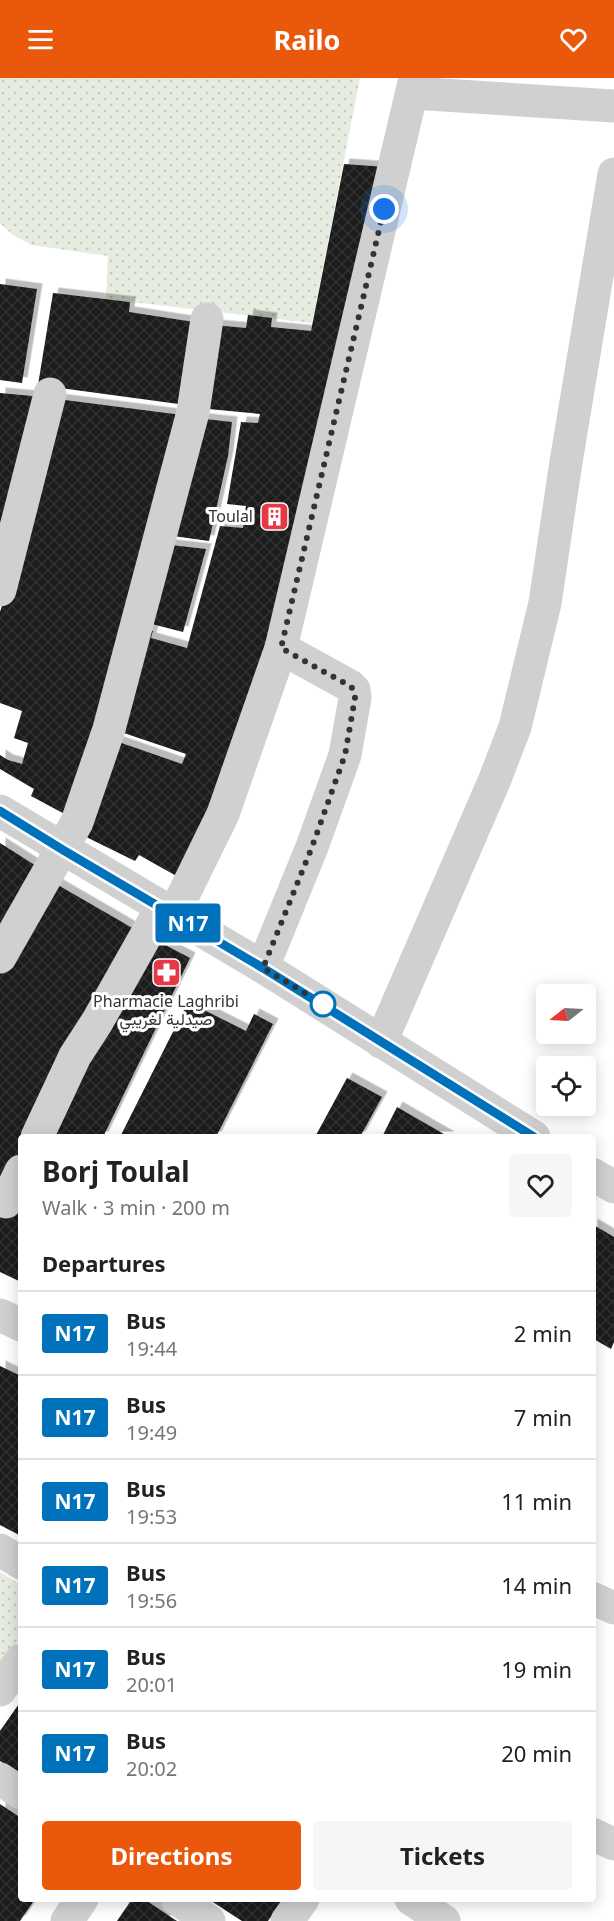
<!DOCTYPE html>
<meta charset="utf-8">
<style>
:root{--surface:#fff;--page:#f6f6f6;--text:#222;--muted:#767676;--line:#e0e0e0;--accent:#ea580c}
body{margin:0;font-family:"Noto Sans",Vazirmatn,sans-serif;background:var(--page);color:var(--text);height:100vh;display:flex;flex-direction:column;font-size:22px;white-space:nowrap}
*{box-sizing:border-box;margin:0}
p{font-size:20px;color:var(--muted)}
.icon{flex:none;width:33px;height:33px;fill:none;stroke:currentColor;stroke-width:2;stroke-linecap:round;stroke-linejoin:round}
.map{position:relative;flex:1;overflow:hidden}
.details{position:absolute;left:18px;top:1056px;width:578px;height:768px;display:flex;flex-direction:column;background:var(--surface);border-radius:6px;box-shadow:0 3px 15px #0003}
.details>*{flex:none}
.badge{padding:0 12px;border-radius:4px;font-size:21px;line-height:39px}
.needle{width:39px;rotate:252deg}
.tools{position:absolute;left:536px;top:906px;display:grid;gap:12px}
.tools a{display:grid;place-items:center;width:60px;height:60px;border-radius:6px;background:var(--surface);box-shadow:0 3px 15px #0003;font-size:30px}
.you{position:absolute;width:30px;height:30px;margin:-15px;border:4px solid #fff;border-radius:50%;background:#1a73e8;box-shadow:0 0 0 9px #1a73e833}
.map>.badge{position:absolute;translate:-50% -50%;box-shadow:0 0 0 3px #fff}
h2{padding:0 24px;font-size:22px;line-height:54px}
.round{display:grid;place-items:center;flex:none;width:63px;height:63px;border-radius:6px;background:var(--page)}
.headline{display:flex;align-items:center;justify-content:space-between;height:102px;padding:0 24px}
h1{font-size:28px;font-weight:700;line-height:45px}
.button{display:flex;gap:12px;margin-top:auto;padding:12px 24px}
.button a{flex:1;height:69px;border-radius:6px;background:var(--accent);color:#fff;font-size:24px;font-weight:700;line-height:69px;text-align:center}
.button a+a{background:var(--page);color:var(--text)}
ul{padding:0;list-style:none}
li{display:flex;align-items:center;gap:18px;height:84px;padding:0 24px;border-top:2px solid var(--line)}
li div{flex:1}
li b{display:block;font-size:22px}
li em{font-style:normal}
li .badge{min-width:66px;font-weight:700;text-align:center}
header{display:flex;justify-content:space-between;align-items:center;height:78px;padding:0 24px;background:var(--accent);color:#fff;font-size:27px;font-weight:700}
.map>svg:first-child{display:block}
.grass{fill:url(#grass-dots)}
.building{fill:url(#building-cross-hatch);filter:url(#shadow)}
.lines{fill:none;stroke-linecap:round;stroke-linejoin:round}
.minor{stroke:#d0d0d0;stroke-width:33}
.line-casing{stroke:#fff;stroke-width:14}
.line{stroke:#0072bc;stroke-width:9}
.walk{stroke:#333;stroke-width:6;stroke-dasharray:0 10.8}
.stop-dot{fill:#fff;stroke:#0072bc;stroke-width:3}
.labels{text-anchor:middle;dominant-baseline:central;stroke-width:6;stroke-linejoin:round;paint-order:stroke}
.poi-label{font-size:16px;fill:#333;stroke:#fff;text-anchor:end}
</style>
<header><svg class="icon" aria-label="menu" viewBox="0 0 24 24"><path d="M4 6h16M4 12h16M4 18h16"/></svg>Railo<svg class="icon" aria-label="heart" viewBox="0 0 24 24"><path d="M12 20l-8-8c-3-5 5-10 8-4 3-6 11-1 8 4z"/></svg></header>
<div class="map">
<svg width="614" height="1843" viewBox="0 0 614 1843">
<defs>
<pattern id="grass-dots" width="8" height="8" patternUnits="userSpaceOnUse" patternTransform="scale(1.5)"><rect width="8" height="8" fill="#e6ecdf"/><path d="M2 2h.1M6 6h.1" fill="none" stroke="#c6cbc0" stroke-width="1.8" stroke-linecap="round"/></pattern>
<pattern id="building-cross-hatch" width="8" height="8" patternUnits="userSpaceOnUse" patternTransform="scale(1.5)"><rect width="8" height="8" fill="#1a1a1a"/><path d="M0 0l8 8M0 8l8-8" fill="none" stroke="#333"/></pattern>
<filter id="shadow"><feDropShadow dx="5.5" dy="-5.5" stdDeviation="0" flood-color="#0004"/></filter>
</defs>
<rect width="100%" height="100%" fill="#fff"/>
<g class="grass">
<path d="M0 0H360L312 245 106 221 108 178 32 167 13 157 0 145Z"/>
<path d="M0 1494 21 1507V1559L0 1590Z"/>
</g>
<g class="building">
<path d="M344 86 386 89 259 602 180 800 139 777 135 783 80 756 110 661 182 686 186 676 115 652 141 550 153 553 151 560 187 570 220 448 243 450 246 428 227 426 241 344 258 345 260 336 198 330 213 247 246 250 248 237 272 240 271 249 311 253Z"/>
<path d="M0 206 37 211 22 305 0 302Z"/>
<path d="M53 215 130 224 129 234 194 244 186 327 38 307Z"/>
<path d="M0 315 43 319 0 483Z"/>
<path d="M57 321 182 337 72 740 31 718 34 711 0 691V677L8 682 22 686 28 665 14 660 22 633 0 625V534L23 454Z"/>
<path d="M196 340 232 344 228 378 209 463 166 457Z"/>
<path d="M162 466 206 471 183 554 144 544Z"/>
<path d="M0 765 41 791 0 863Z"/>
<path d="M51 803 141 855 21 1059V1073L0 1117V888Z"/>
<path d="M150 859 190 880 103 1059H43Z"/>
<path d="M188 924 246 953 254 936 273 946 216 1059H120Z"/>
<path d="M347 1000 382 1019 360 1059H315Z"/>
<path d="M397 1029 449 1059H382Z"/>
<path d="M21 1107V1204L0 1194V1134Z"/>
<path d="M592 1146 614 1159V1264L611 1271 592 1260Z"/>
<path d="M0 1288 21 1298V1458L0 1447Z"/>
<path d="M21 1623V1697L0 1683V1653Z"/>
<path d="M0 1726 21 1740V1821H35L20 1843H0Z"/>
<path d="M132 1821H144L177 1843H117Z"/>
<path d="M208 1821H283L268 1843H242Z"/>
</g>
<g class="lines">
<g class="minor">
<path d="M412 15 614 28"/>
<path d="M0 512 50 316"/>
<path d="M0 733 263 889 534 1059"/>
<path d="M174 836 223 736 281 570 415 0"/>
<path d="M0 879 77 744 109 651 193 334 207 241"/>
<path d="M263 889 312 769 345 677 355 620 354 612 350 608 281 570"/>
<path d="M381 964 495 701 515 649 545 525 566 384 614 96"/>
<path d="M37 1059 75 978 97 944 162 829"/>
<path d="M592 1096 614 1109"/>
<path d="M6 1124 21 1093"/>
<path d="M0 1237 21 1247"/>
<path d="M0 1472 21 1485"/>
<path d="M592 1520 614 1530"/>
<path d="M0 1612 21 1582"/>
<path d="M0 1701 21 1715"/>
<path d="M592 1756 614 1766"/>
<path d="M177 1821 209 1843"/>
<path d="M411 1821 444 1843"/>
<path d="M67 1843 82 1821"/>
<path d="M287 1843 303 1821"/>
</g>
</g>
<g class="lines">
<defs>
<path id="line" d="M0 733 63 772 263 890 534 1059"/>
</defs>
<use href="#line" class="line-casing"/>
<use href="#line" class="line"/>
<path class="walk" d="M323 926 263 890 312 769 345 677 355 620 354 612 350 608 281 570 384 131"/>
</g>
<defs>
<symbol id="building-square" viewBox="-11 -11 22 22"><rect x="-9" y="-9" width="18" height="18" rx="4" fill="#e63946" stroke="#fff"/><path d="M-4-6H4V6H1V3H-1V6H-4ZM-2.5-4.3h1.7v1.8h-1.7ZM.8-4.3h1.7v1.8H.8ZM-2.5-1h1.7V.8h-1.7ZM.8-1h1.7V.8H.8Z" fill="#fff"/></symbol>
<symbol id="pharmacy-square" viewBox="-11 -11 22 22"><rect x="-9" y="-9" width="18" height="18" rx="4" fill="#e63946" stroke="#fff"/><path d="M-2-6h4v4h4v4h-4v4h-4v-4h-4v-4h4Z" fill="#fff"/></symbol>
</defs>
<g fill-rule="evenodd">
<use href="#building-square" x="258" y="422" width="33" height="33"/>
<use href="#pharmacy-square" x="150" y="878" width="33" height="33"/>
</g>
<circle class="stop-dot" cx="323" cy="926" r="12"/>
<g class="labels">
<g class="poi-label">
<text x="253" y="438">Toulal</text>
<text x="166" y="923" text-anchor="middle">Pharmacie Laghribi<tspan x="166" dy="18">صيدلية لغريبي</tspan></text>
</g>
</g>
</svg>
<div class="tools">
<a><svg class="needle" viewBox="-14 -14 28 28"><path d="M0-13l5 13h-10z" fill="#e53935"/><path d="M0 13l5-13h-10z" fill="#767676"/></svg></a>
<a><svg class="icon" aria-label="locate" viewBox="0 0 24 24"><circle cx="12" cy="12" r="6"/><path d="M12 2v4M12 18v4M2 12h4M18 12h4"/></svg></a>
</div>
<div class="you" style="left:384px;top:131px"></div>
<b class="badge" style="left:188px;top:845px;background:#0072bc;color:#fff">N17</b>
<section class="details">
<div class="headline"><div><h1>Borj Toulal</h1><p>Walk · 3 min · 200 m</p></div><a class="round"><svg class="icon" aria-label="heart" viewBox="0 0 24 24"><path d="M12 20l-8-8c-3-5 5-10 8-4 3-6 11-1 8 4z"/></svg></a></div>
<h2>Departures</h2>
<ul>
<li><span class="badge" style="background:#0072bc;color:#fff">N17</span><div><b>Bus</b><p>19:44</p></div><em>2 min</em></li>
<li><span class="badge" style="background:#0072bc;color:#fff">N17</span><div><b>Bus</b><p>19:49</p></div><em>7 min</em></li>
<li><span class="badge" style="background:#0072bc;color:#fff">N17</span><div><b>Bus</b><p>19:53</p></div><em>11 min</em></li>
<li><span class="badge" style="background:#0072bc;color:#fff">N17</span><div><b>Bus</b><p>19:56</p></div><em>14 min</em></li>
<li><span class="badge" style="background:#0072bc;color:#fff">N17</span><div><b>Bus</b><p>20:01</p></div><em>19 min</em></li>
<li><span class="badge" style="background:#0072bc;color:#fff">N17</span><div><b>Bus</b><p>20:02</p></div><em>20 min</em></li>
</ul>
<div class="button"><a>Directions</a><a>Tickets</a></div>
</section>
</div>
